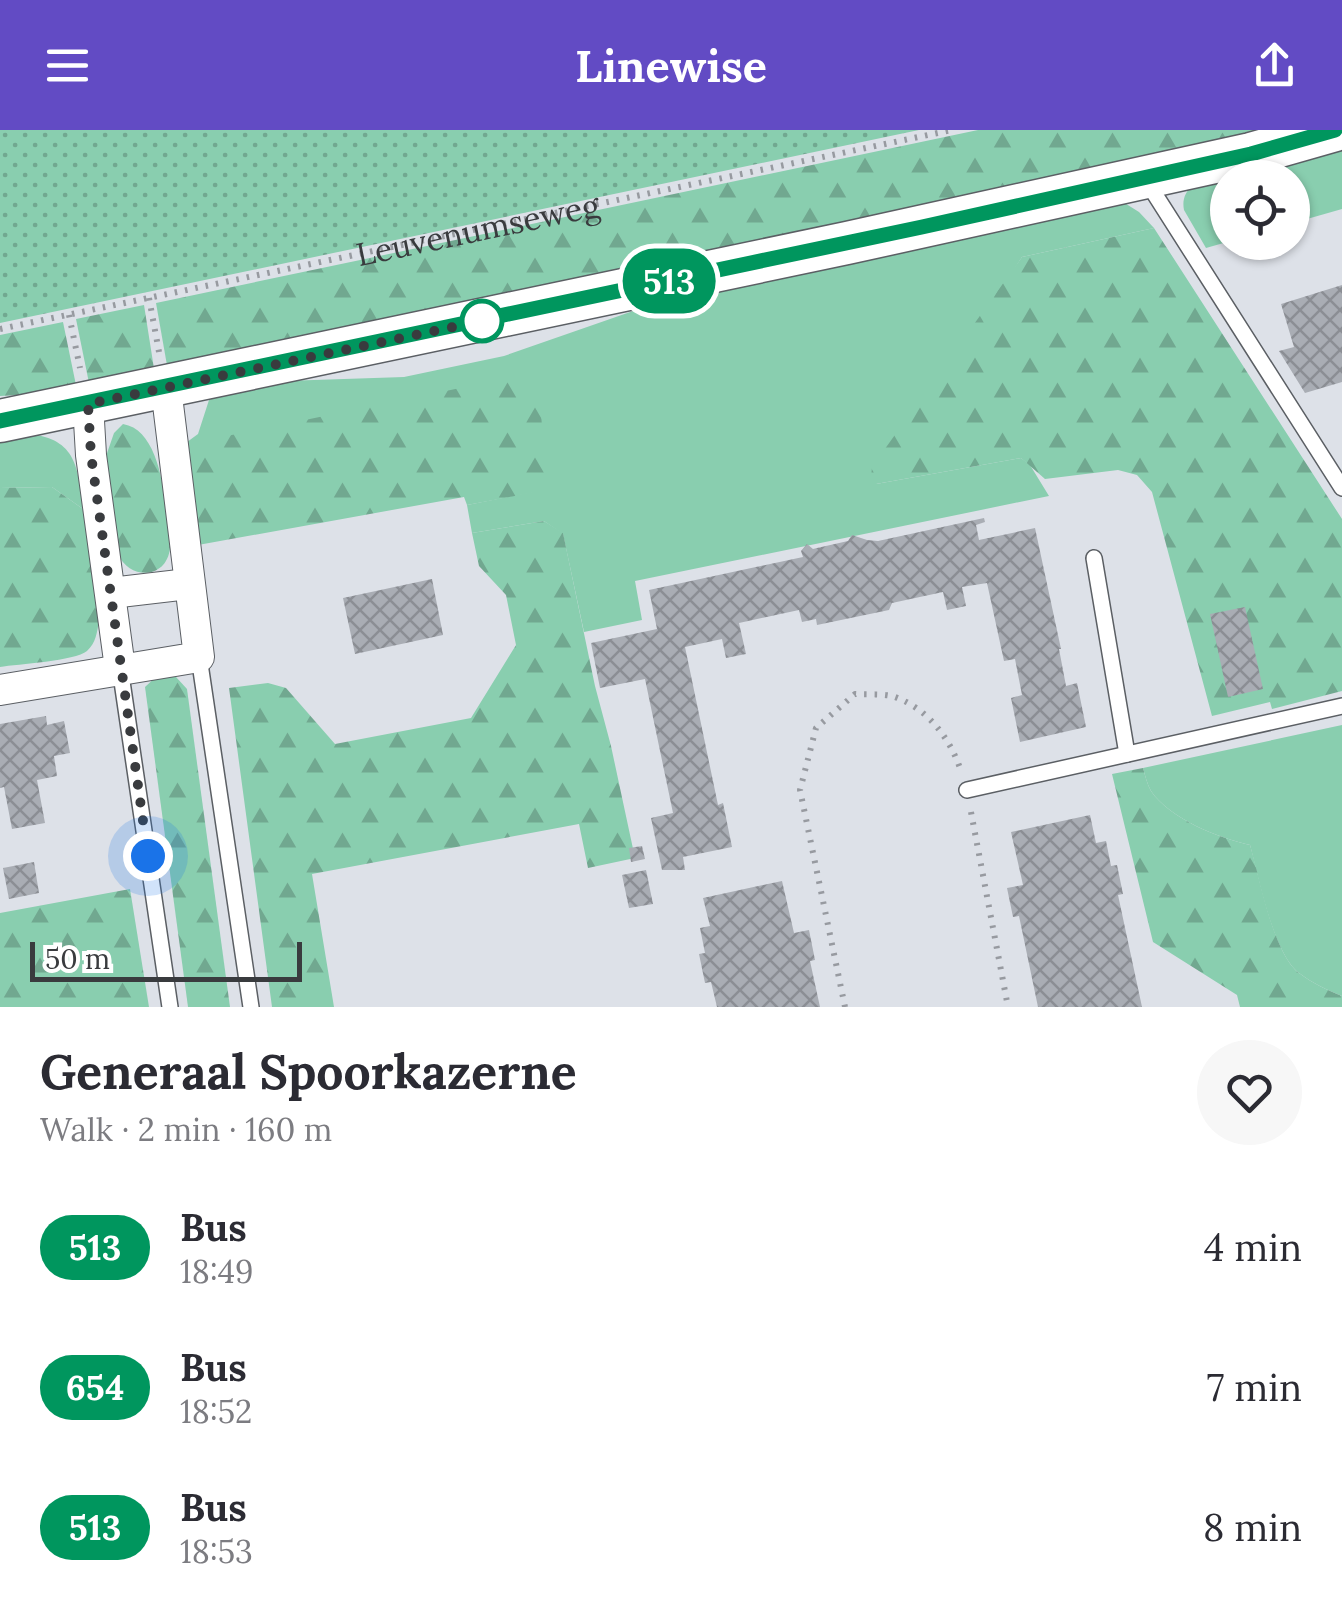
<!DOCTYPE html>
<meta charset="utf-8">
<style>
:root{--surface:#fff;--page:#f7f7f7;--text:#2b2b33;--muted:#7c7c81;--accent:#624bc4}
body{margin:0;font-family:Lora,serif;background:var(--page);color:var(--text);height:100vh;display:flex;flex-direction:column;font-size:38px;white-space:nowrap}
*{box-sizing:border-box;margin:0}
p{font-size:32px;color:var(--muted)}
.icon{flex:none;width:55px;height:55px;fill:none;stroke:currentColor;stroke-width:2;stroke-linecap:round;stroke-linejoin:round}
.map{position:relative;height:877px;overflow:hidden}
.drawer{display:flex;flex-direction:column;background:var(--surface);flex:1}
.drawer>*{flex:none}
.badge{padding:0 20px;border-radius:32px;font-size:35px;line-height:65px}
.fabs{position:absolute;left:1210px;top:30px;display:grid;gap:20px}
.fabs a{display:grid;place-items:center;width:100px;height:100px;border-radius:50%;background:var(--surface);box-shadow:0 2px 8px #0004;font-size:50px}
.scale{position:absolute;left:30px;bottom:25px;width:272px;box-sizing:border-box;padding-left:10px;border:5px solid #393b3e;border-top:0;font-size:28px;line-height:35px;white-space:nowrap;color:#393b3e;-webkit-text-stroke:8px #fff;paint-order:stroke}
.you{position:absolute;width:50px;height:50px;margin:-25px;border:8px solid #fff;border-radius:50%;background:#1a73e8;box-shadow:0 0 0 15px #1a73e833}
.map>.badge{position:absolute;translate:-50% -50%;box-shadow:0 0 0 5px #fff}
.round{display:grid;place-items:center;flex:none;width:105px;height:105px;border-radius:52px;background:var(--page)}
.overview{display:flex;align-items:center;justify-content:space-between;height:170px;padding:0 40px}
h1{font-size:48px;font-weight:800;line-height:75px}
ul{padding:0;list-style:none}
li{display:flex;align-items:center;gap:30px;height:140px;padding:0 40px}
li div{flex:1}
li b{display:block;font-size:38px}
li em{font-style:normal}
li .badge{min-width:110px;font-weight:700;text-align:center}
header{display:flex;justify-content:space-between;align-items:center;height:130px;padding:0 40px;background:var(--accent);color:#fff;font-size:45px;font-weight:800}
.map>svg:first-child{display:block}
.grass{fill:#89ceaf}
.forest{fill:url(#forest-firs)}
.park{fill:url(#park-dots)}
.building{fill:url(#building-cross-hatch)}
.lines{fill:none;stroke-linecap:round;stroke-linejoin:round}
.lane-casing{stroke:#5b5f64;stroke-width:18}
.street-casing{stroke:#5b5f64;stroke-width:32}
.secondary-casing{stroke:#5b5f64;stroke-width:45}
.path{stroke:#979aa0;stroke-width:6;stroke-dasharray:2.5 8;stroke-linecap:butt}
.lane{stroke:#fff;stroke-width:15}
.street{stroke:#fff;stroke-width:30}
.secondary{stroke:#fff;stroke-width:42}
.line-casing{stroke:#fff;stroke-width:22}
.line{stroke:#00965e;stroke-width:15}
.walk{stroke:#393b3e;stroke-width:10;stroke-dasharray:0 18}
.stop-dot{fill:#fff;stroke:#00965e;stroke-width:5}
.labels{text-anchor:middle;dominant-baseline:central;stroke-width:9;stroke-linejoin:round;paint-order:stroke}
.street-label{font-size:32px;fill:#393b3e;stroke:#fff}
</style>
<header><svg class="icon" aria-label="menu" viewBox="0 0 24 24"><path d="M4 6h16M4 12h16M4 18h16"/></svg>Linewise<svg class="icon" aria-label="share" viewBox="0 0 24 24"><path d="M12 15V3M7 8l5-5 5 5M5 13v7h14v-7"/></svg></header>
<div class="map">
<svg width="1342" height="877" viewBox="0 0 1342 877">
<defs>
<pattern id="forest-firs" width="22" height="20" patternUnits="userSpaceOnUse" patternTransform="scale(2.5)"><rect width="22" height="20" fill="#89ceaf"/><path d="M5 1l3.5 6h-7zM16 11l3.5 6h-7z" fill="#71a890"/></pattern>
<pattern id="park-dots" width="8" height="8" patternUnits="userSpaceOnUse" patternTransform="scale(2.5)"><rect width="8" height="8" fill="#89ceaf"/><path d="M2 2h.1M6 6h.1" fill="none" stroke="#71a890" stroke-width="1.8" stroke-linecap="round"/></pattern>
<pattern id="building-cross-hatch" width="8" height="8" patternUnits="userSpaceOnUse" patternTransform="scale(2.5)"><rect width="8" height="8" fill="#a9adb4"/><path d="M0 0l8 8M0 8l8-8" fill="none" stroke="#8b8e94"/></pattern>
</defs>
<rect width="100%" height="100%" fill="#dde1e8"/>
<g class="grass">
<path d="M1342 14V79L1293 93 1292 48H1228L1227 112 1206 118 1184 80C1182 70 1185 62 1193 55Z"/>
<path d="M1123 72 1139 82 1154 98 1022 127 876 354 1021 328 1030 335 1049 366 635 451 642 490 584 502 563 404 544 391 472 403 467 375 547 359 183 315 198 304 209 270 229 261 284 251 404 247 504 226 659 172Z"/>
<path d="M29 304C77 309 78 338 83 379L52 357 0 358V310Z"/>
<path d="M1342 595V866C1327 860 1312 853 1299 843 1273 823 1259 748 1250 715 1219 708 1170 689 1151 661 1147 654 1145 645 1143 638Z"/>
</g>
<g class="forest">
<path d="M978 0H1271L168 241 156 173Z"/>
<path d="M1154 98 1342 389V561L1272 579 1270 572 1212 586 1152 362 1137 345 1118 340 1045 349 1021 328 876 354 871 348 872 337 1022 127Z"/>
<path d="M144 175 155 245 90 258 76 189Z"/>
<path d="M63 192 77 260 59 263 0 266V205Z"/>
<path d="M518 246 539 258 547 360 467 375 464 367 198 415 183 315Z"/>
<path d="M123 294C165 301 166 384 170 418 167 449 130 451 118 424L105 329 114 303Z"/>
<path d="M52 357 83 379 99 491C97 502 96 513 87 521 75 531 18 534 0 537V358Z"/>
<path d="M544 391 563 403 595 556 611 616 635 728 588 738 579 694 312 744 334 877H272L229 558 268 553 286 558 335 614 471 588 516 515 506 465 479 436 472 403Z"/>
<path d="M158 545 176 547 187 559 230 877H188L145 557Z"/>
<path d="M1143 638C1145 645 1147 654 1151 661 1170 689 1219 708 1250 715 1260 748 1273 823 1299 843 1312 853 1327 860 1342 866V877H1240L1237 865 1153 812 1112 644Z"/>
<path d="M130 759 149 877H0V783Z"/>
</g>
<path class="park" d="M0 0H919L0 193Z"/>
<g class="building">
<path d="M1342 155V252L1305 263 1279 221 1294 217 1281 174Z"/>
<path d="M984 388 985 392 976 395 979 410 1035 398 1061 519H1059L1066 556 1077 553 1086 597 1020 612 1011 568 1022 565 1015 529 1004 531 987 453 962 457 966 476 947 480 943 462 892 473 889 480 817 495 816 489 802 492 799 480 739 493 746 524 726 528 722 509 685 517 718 675 723 673 732 717 683 727 685 740H662L651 688 673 683 645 549 600 558 591 513 657 499 649 460 803 427 801 421 807 414 813 419 817 418 848 411 852 405 867 410 878 411Z"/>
<path d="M432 449 443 505 355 524 343 468Z"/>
<path d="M1245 477 1263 559 1228 567 1210 484Z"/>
<path d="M46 586 47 595 64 591 70 623 54 626 57 646 37 650 45 693 12 699 4 657 0 658V594Z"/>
<path d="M1090 685 1096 713 1106 711 1111 736 1117 735 1123 764 1118 765 1142 877H1038L1019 786 1013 787 1007 758 1023 755 1011 702Z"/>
<path d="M642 716 645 729 631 732 629 718Z"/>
<path d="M34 732 39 763 9 769 3 738Z"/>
<path d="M646 740 653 774 629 778 622 745Z"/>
<path d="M782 751 794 803 809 800 815 830 810 831 820 877H717L711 852 705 853 699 824 705 823 700 798 710 796 703 768Z"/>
</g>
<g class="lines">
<defs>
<g id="lane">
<path d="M1147 52 1342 358"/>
<path d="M1094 428 1127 624"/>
<path d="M199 527 251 877"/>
<path d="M120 538 170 877"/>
<path d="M967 660 1342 576"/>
</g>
<g id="street">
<path d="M88 274 91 325 120 538"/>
<path d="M111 463 188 454"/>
<path d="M0 560 199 527 166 258"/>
</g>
<path id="secondary" d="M0 291 847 113 1251 24 1335 0"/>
</defs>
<use href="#lane" class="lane-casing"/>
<use href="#street" class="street-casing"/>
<use href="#secondary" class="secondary-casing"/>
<g class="path">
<path d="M149 168 159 222"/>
<path d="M69 185 80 238"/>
<path id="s1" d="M0 199 952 0"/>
<path d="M971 682 1008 877"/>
<path d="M845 877 800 660 816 598 855 564C867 565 883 563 895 567 928 579 950 608 961 641"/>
</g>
<use href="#lane" class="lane"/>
<use href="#street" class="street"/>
<use href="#secondary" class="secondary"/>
</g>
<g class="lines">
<defs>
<path id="line" d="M0 291 922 97 1251 24 1335 0"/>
</defs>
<use href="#line" class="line-casing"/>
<use href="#line" class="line"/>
<path class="walk" d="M148 726 91 325 88 274 482 191"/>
</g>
<circle class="stop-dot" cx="482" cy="191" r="20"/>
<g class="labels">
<g class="street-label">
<text stroke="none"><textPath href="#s1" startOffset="488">Leuvenumseweg</textPath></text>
</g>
</g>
</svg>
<div class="fabs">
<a><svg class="icon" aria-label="locate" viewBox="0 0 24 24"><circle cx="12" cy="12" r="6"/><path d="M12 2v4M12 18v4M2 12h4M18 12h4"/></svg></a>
</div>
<div class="scale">50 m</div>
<div class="you" style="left:148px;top:726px"></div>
<b class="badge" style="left:669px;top:151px;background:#00965e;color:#fff">513</b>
</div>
<section class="drawer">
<div class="overview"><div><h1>Generaal Spoorkazerne</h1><p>Walk · 2 min · 160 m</p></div><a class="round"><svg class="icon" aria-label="heart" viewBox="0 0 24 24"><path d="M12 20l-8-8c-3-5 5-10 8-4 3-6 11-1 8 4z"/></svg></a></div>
<ul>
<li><span class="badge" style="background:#00965e;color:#fff">513</span><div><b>Bus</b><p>18:49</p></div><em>4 min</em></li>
<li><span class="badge" style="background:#00965e;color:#fff">654</span><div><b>Bus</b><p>18:52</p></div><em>7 min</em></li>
<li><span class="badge" style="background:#00965e;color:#fff">513</span><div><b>Bus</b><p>18:53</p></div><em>8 min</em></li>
</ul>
</section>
